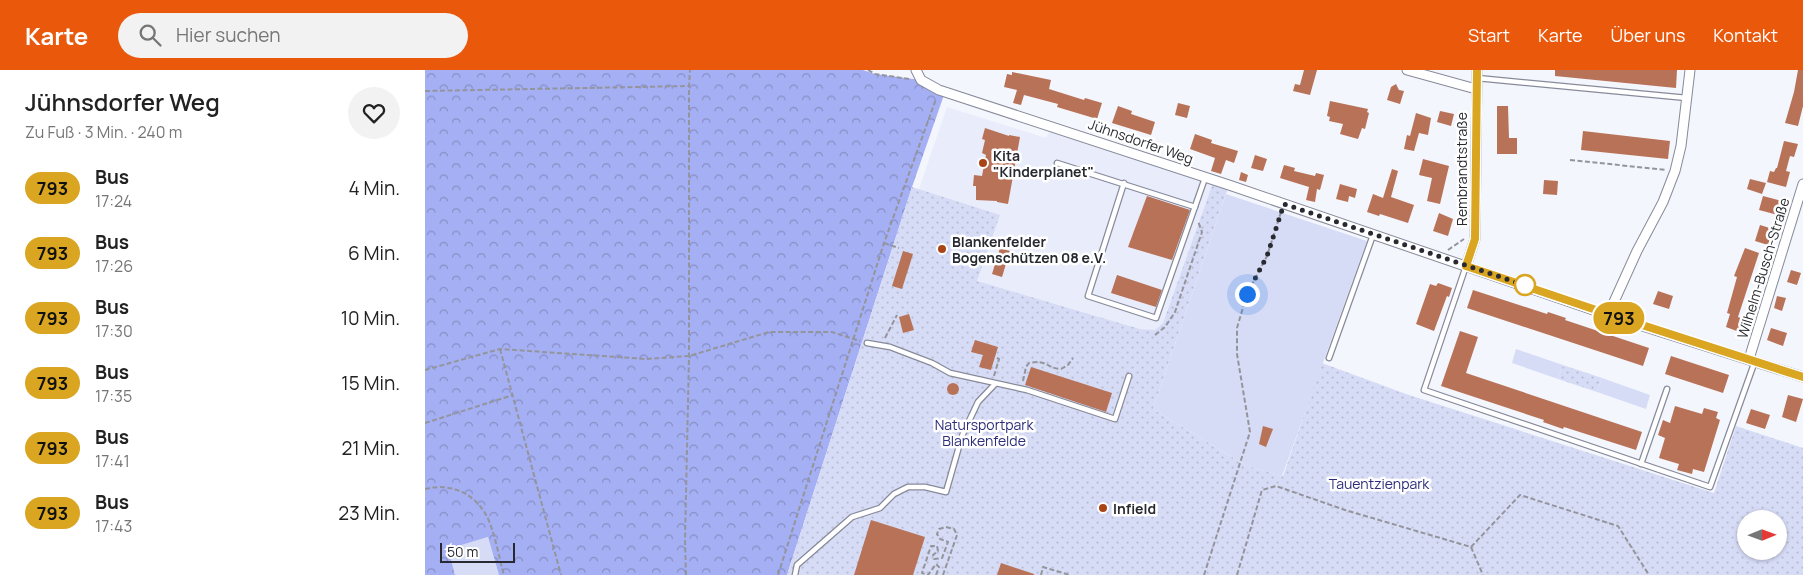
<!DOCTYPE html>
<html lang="de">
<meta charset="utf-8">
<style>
:root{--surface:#fff;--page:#f2f2f2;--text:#222;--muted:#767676;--accent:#ea580c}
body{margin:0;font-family:Manrope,sans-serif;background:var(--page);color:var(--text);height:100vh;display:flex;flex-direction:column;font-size:19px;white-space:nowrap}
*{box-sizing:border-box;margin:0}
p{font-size:16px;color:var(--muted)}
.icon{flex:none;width:28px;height:28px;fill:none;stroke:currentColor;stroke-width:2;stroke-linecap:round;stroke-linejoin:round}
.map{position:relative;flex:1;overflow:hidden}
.drawer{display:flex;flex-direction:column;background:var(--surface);width:425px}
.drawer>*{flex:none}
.badge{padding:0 10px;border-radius:16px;font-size:18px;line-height:32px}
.needle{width:32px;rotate:89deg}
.tools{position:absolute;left:1312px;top:440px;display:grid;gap:10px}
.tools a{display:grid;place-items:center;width:50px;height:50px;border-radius:50%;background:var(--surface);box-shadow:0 1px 4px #0004;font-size:25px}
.scale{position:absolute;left:15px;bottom:12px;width:75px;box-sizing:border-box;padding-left:5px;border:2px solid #292a31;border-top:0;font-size:14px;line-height:18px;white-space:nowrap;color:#292a31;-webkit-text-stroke:4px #fff;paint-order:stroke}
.you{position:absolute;width:25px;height:25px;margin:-12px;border:4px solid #fff;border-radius:50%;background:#1a73e8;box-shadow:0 0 0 8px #1a73e833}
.map>.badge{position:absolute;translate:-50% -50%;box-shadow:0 0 0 2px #fff}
.round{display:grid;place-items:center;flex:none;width:52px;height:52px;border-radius:26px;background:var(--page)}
.headline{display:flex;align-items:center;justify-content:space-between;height:85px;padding:0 25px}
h1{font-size:24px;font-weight:600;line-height:38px}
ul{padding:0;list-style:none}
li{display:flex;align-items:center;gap:15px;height:65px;padding:0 25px}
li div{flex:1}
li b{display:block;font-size:19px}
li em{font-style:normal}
li .badge{min-width:55px;font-weight:700;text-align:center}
header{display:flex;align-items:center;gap:30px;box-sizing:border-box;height:70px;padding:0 25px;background:var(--accent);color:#fff}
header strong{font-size:24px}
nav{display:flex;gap:28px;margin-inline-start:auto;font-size:18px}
.search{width:350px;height:45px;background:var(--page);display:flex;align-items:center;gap:12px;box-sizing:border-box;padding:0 18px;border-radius:28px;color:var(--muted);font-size:19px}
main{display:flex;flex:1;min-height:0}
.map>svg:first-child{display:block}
.built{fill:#e9ecfb}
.grass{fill:#d7dcf6}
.forest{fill:url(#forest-crowns)}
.park{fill:url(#park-dots);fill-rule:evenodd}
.building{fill:#b87257}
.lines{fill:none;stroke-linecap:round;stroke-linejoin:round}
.lane-casing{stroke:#878a9a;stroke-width:7}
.street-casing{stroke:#878a9a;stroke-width:11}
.path{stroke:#94959c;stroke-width:2;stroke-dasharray:5 2.5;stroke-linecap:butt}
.lane{stroke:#fff;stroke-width:4.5}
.street{stroke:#fff;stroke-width:9}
.line-casing{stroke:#fff;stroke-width:11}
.line{stroke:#daa520;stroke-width:8}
.walk{stroke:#292a31;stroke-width:5;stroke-dasharray:0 9}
.poi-dot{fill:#a94416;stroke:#fff;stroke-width:2}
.stop-dot{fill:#fff;stroke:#daa520;stroke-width:2.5}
.labels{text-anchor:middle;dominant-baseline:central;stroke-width:5;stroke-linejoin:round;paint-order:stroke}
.street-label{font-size:14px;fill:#292a31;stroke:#fff}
.poi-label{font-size:14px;font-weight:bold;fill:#292a31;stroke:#fff;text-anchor:start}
.park-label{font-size:14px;fill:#2d2e7b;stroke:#fff}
</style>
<header>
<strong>Karte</strong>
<div class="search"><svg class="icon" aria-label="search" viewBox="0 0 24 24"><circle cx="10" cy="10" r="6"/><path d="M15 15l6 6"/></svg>Hier suchen</div>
<nav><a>Start</a><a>Karte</a><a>Über uns</a><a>Kontakt</a></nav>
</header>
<main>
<section class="drawer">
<div class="headline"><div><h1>Jühnsdorfer Weg</h1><p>Zu Fuß · 3 Min. · 240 m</p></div><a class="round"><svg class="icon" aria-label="heart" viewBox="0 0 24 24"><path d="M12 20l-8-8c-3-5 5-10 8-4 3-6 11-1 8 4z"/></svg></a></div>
<ul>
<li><span class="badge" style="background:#daa520;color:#111">793</span><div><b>Bus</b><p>17:24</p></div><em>4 Min.</em></li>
<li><span class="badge" style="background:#daa520;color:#111">793</span><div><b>Bus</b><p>17:26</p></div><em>6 Min.</em></li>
<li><span class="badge" style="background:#daa520;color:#111">793</span><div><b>Bus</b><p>17:30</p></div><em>10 Min.</em></li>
<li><span class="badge" style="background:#daa520;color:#111">793</span><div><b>Bus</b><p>17:35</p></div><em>15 Min.</em></li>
<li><span class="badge" style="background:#daa520;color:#111">793</span><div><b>Bus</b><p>17:41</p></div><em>21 Min.</em></li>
<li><span class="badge" style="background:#daa520;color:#111">793</span><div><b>Bus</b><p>17:43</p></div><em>23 Min.</em></li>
</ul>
</section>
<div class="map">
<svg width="1378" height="505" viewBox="0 0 1378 505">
<defs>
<pattern id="forest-crowns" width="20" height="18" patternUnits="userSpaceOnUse" patternTransform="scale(1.25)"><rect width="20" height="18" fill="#a5aff3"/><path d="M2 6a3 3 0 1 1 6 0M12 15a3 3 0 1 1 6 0" fill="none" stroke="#868fc5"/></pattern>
<pattern id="park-dots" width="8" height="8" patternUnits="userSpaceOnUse" patternTransform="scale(1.25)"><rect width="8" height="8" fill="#d7dcf6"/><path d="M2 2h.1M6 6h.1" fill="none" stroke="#b9bdd3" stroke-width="1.8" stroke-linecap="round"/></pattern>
</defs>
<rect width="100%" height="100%" fill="#f4f6fd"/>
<path class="built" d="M522 37 621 68 627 56 789 110 738 253 730 260 715 259 552 211 494 119Z"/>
<g class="grass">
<path d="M801 124 942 171 857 406 822 396 728 339Z"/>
<path d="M1091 279 1138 295 1133 309 1087 293Z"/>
<path d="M1177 308 1225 325 1221 339 1172 322Z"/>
<path d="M63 467 74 505H30L22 479Z"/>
</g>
<path class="forest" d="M0 0H438L450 4 496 10 520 22 487 117 362 505H74L63 467 23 479 30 505H0Z"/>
<g class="park">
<path d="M789 110 804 115 728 339 822 396 858 406 897 293 981 324 1289 423 1311 356 1378 378V505H362L487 117 575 145 552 211 715 259 730 260 738 253ZM1321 449H1354V481H1321Z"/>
<path d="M1138 295 1177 308 1172 322 1133 309Z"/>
</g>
<g class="building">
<path d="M879 0H892L885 25 868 21 870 14 875 15Z"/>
<path d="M1130 0H1252L1251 18 1130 6Z"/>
<path d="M1373 0H1378V36L1373 56 1360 53 1369 22Z"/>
<path d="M587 2 626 10 624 19 659 30 660 28 677 33 672 49 632 37 633 34 599 25 596 35 588 33 592 20 579 17 582 4 587 5Z"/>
<path d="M971 14 974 20 979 21 975 34 962 30 966 17Z"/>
<path d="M905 31 943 39 942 42 944 43 940 59 937 58 933 69 915 64 918 54 904 51 905 47 902 46Z"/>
<path d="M753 33 765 36 762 48 750 45Z"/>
<path d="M693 36 707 41 706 44 730 52 726 65 687 53Z"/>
<path d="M1072 36H1083L1084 68H1092V84H1072Z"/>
<path d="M1015 41 1029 44 1026 56 1012 52Z"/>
<path d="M991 43 1006 48 1003 65 994 63 989 81 979 79 982 65 985 66Z"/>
<path d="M560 58 584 66V65L595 67 583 134 572 132V131L551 130V116H548L549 105 557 106 561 85 557 83 560 70 557 69Z"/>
<path d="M1158 61 1245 71 1243 89 1156 80Z"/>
<path d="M770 64 787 70 786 73 813 81 809 93 801 90 796 104 786 101 790 88 765 79Z"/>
<path d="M1359 71 1373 74 1369 87 1365 86 1361 101 1365 102 1361 117 1342 112 1345 101 1349 102 1351 98H1352Z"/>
<path d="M830 85 842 89 838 101 826 98Z"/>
<path d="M998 89 1024 96 1015 134 1002 131 1007 108 994 105Z"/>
<path d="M859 95 870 98 869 101 890 106 891 103 899 105 895 120 892 119 890 132 881 130 884 117 855 108Z"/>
<path d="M967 99 973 101 966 127 989 135 983 153 955 144 954 146 942 142 948 124 958 128Z"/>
<path d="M816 102 823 105 821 112 814 110Z"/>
<path d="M1325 109 1341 113 1337 124 1322 119Z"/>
<path d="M1119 110 1133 111 1132 125 1118 124Z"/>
<path d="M915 114 932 119 930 128 924 126 923 132 911 129Z"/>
<path d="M722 126 765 140 747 190 703 177Z"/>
<path d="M1338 126 1357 131 1353 145 1334 140Z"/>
<path d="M1014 143 1028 149 1023 166 1008 161Z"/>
<path d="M1335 155 1348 159 1343 175 1330 171Z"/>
<path d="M575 178 585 181 577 207 567 204Z"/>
<path d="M1320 178 1334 183 1313 247 1321 250 1317 263 1301 257 1305 244 1302 243 1312 207 1309 206Z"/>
<path d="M478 181 488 184 477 219 467 216Z"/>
<path d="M1366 200 1376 203 1372 215 1362 212Z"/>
<path d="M692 205 737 220 731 237 686 223Z"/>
<path d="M1013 213 1027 218 1024 227 1022 226 1009 261 991 254 1005 214 1011 216Z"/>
<path d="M1048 220 1122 244 1123 242 1141 248 1140 250 1224 278 1218 296 1042 238Z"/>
<path d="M1233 221 1248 226 1244 239 1228 234Z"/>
<path d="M1352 226 1361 228 1357 241 1349 238Z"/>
<path d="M484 244 489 260 478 263 474 247Z"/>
<path d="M1346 258 1362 263 1358 276 1342 270Z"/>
<path d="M1035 261 1053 267 1041 303 1217 362 1211 380 1139 357 1138 359 1118 352 1119 350 1016 316Z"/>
<path d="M550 270 573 277 566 300 554 297 558 285 546 282Z"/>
<path d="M1246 286 1304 305 1298 323 1240 304Z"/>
<path d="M606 297 687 323 681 342 600 315Z"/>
<circle cx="528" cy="319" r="6"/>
<path d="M1363 325 1378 329 1371 352 1357 347Z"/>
<path d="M1250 336 1277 344 1279 338 1293 342 1291 348 1295 350 1279 402 1268 399 1267 404 1252 400 1254 394 1234 388 1240 368 1233 365 1238 350 1245 353Z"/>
<path d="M1326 339 1345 345 1340 359 1321 353Z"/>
<path d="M838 356 848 359 841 377 834 374Z"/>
<path d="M446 450 500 467 488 505H429Z"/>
<path d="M576 493 609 504V505H572Z"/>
</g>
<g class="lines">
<defs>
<g id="lane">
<path d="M1052 8 1262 28"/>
<path d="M632 93 770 137"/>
<path d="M699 113 663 226 731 248 780 108"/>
<path d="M1041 196 999 320 1285 417 1330 291"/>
<path d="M442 273 465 277 507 293 525 303 602 320 690 349 704 306"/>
<path d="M904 288 948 165"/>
<path d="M1216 394 1242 319"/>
<path d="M370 505 372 495 427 447 455 438 469 424 483 417H500L521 422 537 366 553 332 570 314"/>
</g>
<g id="street">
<path d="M491 0 496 10 514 20 804 115 1183 245 1378 307"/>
<path d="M982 0 1051 19"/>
<path d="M1041 196 1050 169 1052 0"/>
<path d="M1183 245 1212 181 1238 132 1250 101 1256 76 1265 0"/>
<path d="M1324 289 1378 114"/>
</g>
</defs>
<use href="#lane" class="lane-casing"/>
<use href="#street" class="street-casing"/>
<g class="path">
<path d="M443 0 450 4 484 9"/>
<path d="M0 21 264 16"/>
<path d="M1145 90 1242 100"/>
<path d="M459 173 474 178"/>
<path d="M1023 180 1039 169"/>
<path d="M730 265 740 257 750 242 777 162 773 151"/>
<path d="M460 268 472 245"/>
<path d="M75 279 136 505"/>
<path d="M0 300 75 279 221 289 264 286 344 262H407L435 271"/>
<path d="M569 306 574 289 570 287"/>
<path d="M598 311 601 297 604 293C622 289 623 299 636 299L643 295 648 288"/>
<path d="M0 353 88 325"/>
<path d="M0 419C28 412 53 425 64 451 71 468 74 488 79 505"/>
<path d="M1046 477 1058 505"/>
<path d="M261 505 260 470 264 286V16L265 0"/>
<path d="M353 505 459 173 511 29"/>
<path d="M511 505 514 497 511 494 503 505 497 503 506 476H512L513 481 508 485 509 489 517 488 523 472 515 469 512 464 514 459 521 457 529 459 532 465 518 505"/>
<path d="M616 505 618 497 645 505"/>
<path d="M779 505 825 362 812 284V258L822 224 842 186 856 142"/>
<path d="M812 505 837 420 851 416 920 440 1046 477 1095 425 1193 456 1224 505"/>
</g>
<use href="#lane" class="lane"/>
<use href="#street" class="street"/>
</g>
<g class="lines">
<defs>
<path id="line" d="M1052 0 1050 169 1041 196 1183 244 1378 307"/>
</defs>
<use href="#line" class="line-casing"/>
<use href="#line" class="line"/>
<path class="walk" d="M822 224 842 186 859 134 1102 216 1100 215"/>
</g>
<g class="poi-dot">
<circle cx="558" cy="93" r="5"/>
<circle cx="517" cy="179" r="5"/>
<circle cx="678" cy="438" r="5"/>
</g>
<circle class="stop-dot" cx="1100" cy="215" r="10"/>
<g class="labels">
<g class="street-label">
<text transform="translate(716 71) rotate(19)">Jühnsdorfer Weg</text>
<text transform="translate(1036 99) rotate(-90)">Rembrandtstraße</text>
<text transform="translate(1338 198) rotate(-73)">Wilhelm-Busch-Straße</text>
</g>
<g class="poi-label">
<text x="568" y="85">Kita<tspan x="568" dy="16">"Kinderplanet"</tspan></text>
<text x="527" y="171">Blankenfelder<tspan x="527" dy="16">Bogenschützen 08 e.V.</tspan></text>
<text x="688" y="438">Infield</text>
</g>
<g class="park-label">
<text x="559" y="354">Natursportpark<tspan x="559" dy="16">Blankenfelde</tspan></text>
<text x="954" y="413">Tauentzienpark</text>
</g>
</g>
</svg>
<div class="tools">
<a><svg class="needle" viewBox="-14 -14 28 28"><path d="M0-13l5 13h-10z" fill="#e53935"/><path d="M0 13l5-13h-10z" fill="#767676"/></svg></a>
</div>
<div class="scale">50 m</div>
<div class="you" style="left:822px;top:224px"></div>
<b class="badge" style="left:1194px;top:248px;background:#daa520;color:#111">793</b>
</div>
</main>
